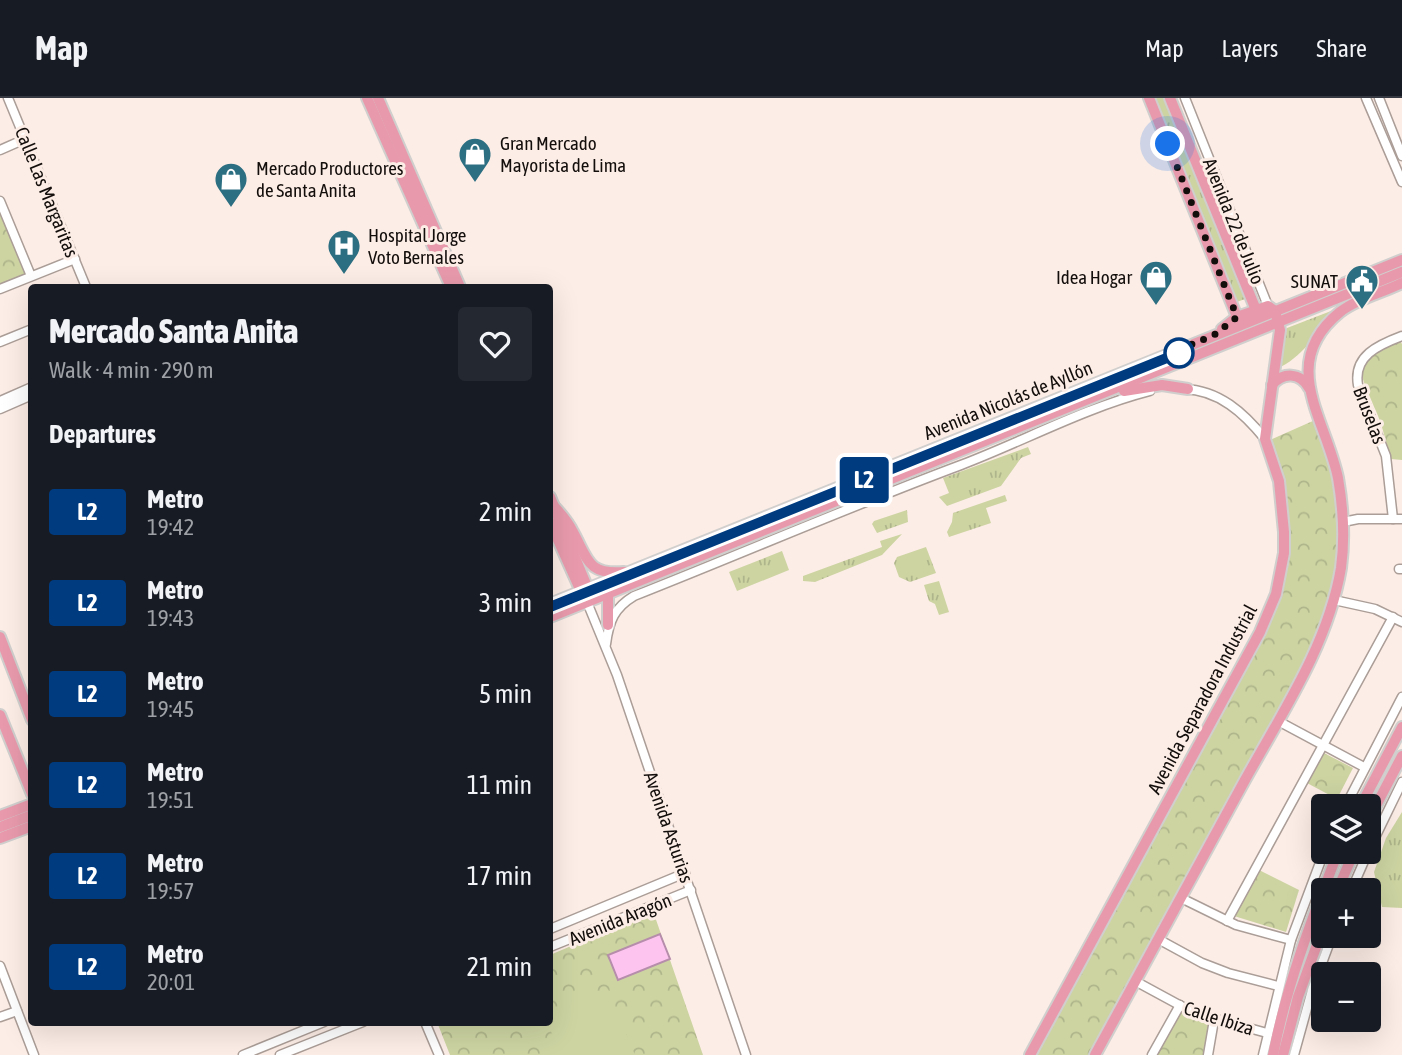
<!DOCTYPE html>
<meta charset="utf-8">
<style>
:root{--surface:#171b24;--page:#242831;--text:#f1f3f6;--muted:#9ea1a6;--line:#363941}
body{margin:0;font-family:"Asap Condensed",sans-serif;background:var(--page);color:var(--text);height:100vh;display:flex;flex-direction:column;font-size:26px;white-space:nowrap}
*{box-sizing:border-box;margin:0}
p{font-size:23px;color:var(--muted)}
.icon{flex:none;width:38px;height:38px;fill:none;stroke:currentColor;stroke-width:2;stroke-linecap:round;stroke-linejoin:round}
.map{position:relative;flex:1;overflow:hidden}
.panel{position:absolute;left:28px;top:186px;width:525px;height:742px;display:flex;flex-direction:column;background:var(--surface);border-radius:7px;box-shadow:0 7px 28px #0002}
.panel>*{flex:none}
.badge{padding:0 14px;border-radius:5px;font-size:24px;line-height:46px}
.tools{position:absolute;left:1311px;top:696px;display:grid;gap:14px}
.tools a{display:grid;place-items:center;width:70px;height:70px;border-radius:7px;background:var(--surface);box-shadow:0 7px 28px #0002;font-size:35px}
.you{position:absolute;width:35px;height:35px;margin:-18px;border:5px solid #fff;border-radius:50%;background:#1a73e8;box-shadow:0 0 0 10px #1a73e833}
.map>.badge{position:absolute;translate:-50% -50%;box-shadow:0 0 0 4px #fff}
h2{padding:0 21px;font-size:26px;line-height:63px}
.round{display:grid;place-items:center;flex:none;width:74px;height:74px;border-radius:7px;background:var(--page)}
.summary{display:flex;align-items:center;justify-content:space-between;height:119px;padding:0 21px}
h1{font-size:33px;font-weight:800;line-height:52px}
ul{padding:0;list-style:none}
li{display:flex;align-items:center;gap:21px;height:91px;padding:0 21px}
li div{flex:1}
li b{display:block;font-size:26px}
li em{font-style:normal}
li .badge{min-width:77px;font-weight:700;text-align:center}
header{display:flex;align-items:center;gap:42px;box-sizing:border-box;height:98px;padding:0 35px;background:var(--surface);border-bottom:2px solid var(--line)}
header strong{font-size:33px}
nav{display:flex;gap:38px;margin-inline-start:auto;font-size:24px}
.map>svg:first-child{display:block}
.grass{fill:url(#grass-tufts)}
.park{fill:url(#park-crowns)}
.pitch{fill:#cdd4a2}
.water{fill:#fcc4ef;stroke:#b68dab;stroke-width:2}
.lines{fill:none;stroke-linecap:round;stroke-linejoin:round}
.minor-casing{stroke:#ab9d97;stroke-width:11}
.major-casing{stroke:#d0cfce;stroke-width:14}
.minor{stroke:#fff;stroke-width:8}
.major{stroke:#e89aac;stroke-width:10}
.line-casing{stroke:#fff;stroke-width:16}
.line{stroke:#003b80;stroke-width:10}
.walk{stroke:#130e0c;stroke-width:7;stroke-dasharray:0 12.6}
.stop-dot{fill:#fff;stroke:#003b80;stroke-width:3.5}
.labels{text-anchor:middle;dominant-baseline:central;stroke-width:6;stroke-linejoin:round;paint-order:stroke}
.poi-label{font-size:19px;fill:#130e0c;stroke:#fcede6;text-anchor:start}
.street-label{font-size:19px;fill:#130e0c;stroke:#fcede6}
</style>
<header>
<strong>Map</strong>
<nav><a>Map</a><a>Layers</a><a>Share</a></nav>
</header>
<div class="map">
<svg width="1402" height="957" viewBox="0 0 1402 957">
<defs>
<pattern id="grass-tufts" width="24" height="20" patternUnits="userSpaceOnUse" patternTransform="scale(1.75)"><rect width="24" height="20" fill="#cdd4a2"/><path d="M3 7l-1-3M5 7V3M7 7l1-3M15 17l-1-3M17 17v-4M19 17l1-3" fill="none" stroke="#afb58a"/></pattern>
<pattern id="park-crowns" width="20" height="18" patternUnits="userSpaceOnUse" patternTransform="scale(1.75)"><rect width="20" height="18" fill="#cdd4a2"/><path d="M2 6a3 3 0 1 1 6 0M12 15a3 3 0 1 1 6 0" fill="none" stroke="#afb58a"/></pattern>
</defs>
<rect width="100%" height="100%" fill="#fcede6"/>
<g class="grass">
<path d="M1154 0H1164L1245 201 1237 204Z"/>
<path d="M1331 213 1332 217C1317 236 1300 261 1278 270L1287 230Z"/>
<path d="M1028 349 1031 356 1021 360 1001 388 947 408 939 399 949 395 943 380Z"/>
<path d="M1005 397 1007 403 986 410 991 425 949 439 947 434 952 424 953 415Z"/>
<path d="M907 412 908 424 877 435 872 426 874 423Z"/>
<path d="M902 436 882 457 815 484 803 483V478L882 449 880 443Z"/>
<path d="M926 449 936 475 910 484 899 479 894 465 897 459Z"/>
<path d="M782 453 789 472 737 493 729 474Z"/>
<path d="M939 483 949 514 939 517 935 506 929 503 924 487Z"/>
<path d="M1402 714V810L1382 809 1374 774 1386 740Z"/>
</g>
<g class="park">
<path d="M0 110 26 177 0 187Z"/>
<path d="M1400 243 1402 246V362L1391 361C1386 345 1383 329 1376 313 1358 268 1349 267 1400 243Z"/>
<path d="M1315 322 1335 383 1341 426 1337 471 1325 524 1271 629 1090 957H1030L1271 521C1295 456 1295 407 1270 342Z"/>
<path d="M1322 654 1353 670 1337 701 1307 685Z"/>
<path d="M1259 772 1299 792 1286 834 1234 818Z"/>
<path d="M653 813 703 957H450L437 924H550V857Z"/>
<path d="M1180 913 1195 920 1209 924 1203 957H1156Z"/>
</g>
<path class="pitch" d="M608 891 635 957H561L547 924H550V915Z"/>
<path class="water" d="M660 836 670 861 618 882 608 857Z"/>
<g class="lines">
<defs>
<g id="minor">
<path d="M8 0 86 189"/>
<path d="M1185 0 1268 208"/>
<path d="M1366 0 1402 84"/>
<path d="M1379 0 1402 58"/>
<path d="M0 52 25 41"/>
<path d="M0 103 31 178"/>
<path d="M0 191 75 161"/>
<path d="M0 244 32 231"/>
<path d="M1184 291C1219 292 1244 315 1265 341"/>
<path d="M0 303 32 289"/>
<path d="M0 311 32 297"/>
<path d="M1393 421 1386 358 1358 287C1353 258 1378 247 1402 238"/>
<path d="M1343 424 1358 421H1402"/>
<path d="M1399 471H1402"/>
<path d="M1334 502 1375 511 1402 524"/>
<path d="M587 504 617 577 746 957"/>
<path d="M606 546C609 523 614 510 634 498 743 455 851 408 961 367 1024 343 1084 310 1150 293"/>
<path d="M1278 623 1364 669"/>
<path d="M1345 709 1402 599"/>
<path d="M1368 754 1402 684"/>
<path d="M1351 793 1368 754"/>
<path d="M1181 800 1236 827 1291 842"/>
<path d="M1227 823 1393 519"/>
<path d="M550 831 685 775"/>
<path d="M1158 841 1202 865 1228 875 1278 888"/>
<path d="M550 849 691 792"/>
<path d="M0 868 34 957"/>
<path d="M1135 883 1194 915 1267 935"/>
<path d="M0 919 17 913"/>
<path d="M425 924 439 957"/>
<path d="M243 957 324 924"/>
<path d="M280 957 363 924"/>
<path d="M1152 957 1180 907"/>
<path d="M1208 957 1214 922"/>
<path d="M1263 957 1291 842 1324 754"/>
<path d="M1294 957 1312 892 1332 838"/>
</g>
<g id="major">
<path d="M367 0 451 189"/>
<path d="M378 0 460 189"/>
<path d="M1149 0 1237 219"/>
<path d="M1170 0 1256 212"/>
<path d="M1272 287C1283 274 1300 274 1309 290"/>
<path d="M1124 293 1162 287 1188 291"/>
<path d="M550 399 588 491V497"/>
<path d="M553 407C560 415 568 423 573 434 588 461 587 477 624 474"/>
<path d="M550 424 583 498"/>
<path d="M608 495V527"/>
<path d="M550 506 1402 162"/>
<path d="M550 519 1402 174"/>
<path d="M0 539 32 622"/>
<path d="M0 617 32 696"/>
<path d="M1360 709 1402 629"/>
<path d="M0 718 32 706"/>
<path d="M1368 723 1402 658"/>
<path d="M0 729 32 717"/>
<path d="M0 740 32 728"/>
<path d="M1323 793 1338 754"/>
<path d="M1337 793 1354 754"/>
<path d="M1030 957 1260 534 1276 496 1284 455V434L1279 383 1265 341 1280 232 1275 213 1268 208 1237 219 1222 231"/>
<path d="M1095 957C1145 865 1195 774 1245 682 1282 615 1328 547 1341 470 1345 441 1343 409 1338 380 1326 321 1277 265 1340 214 1358 200 1382 195 1402 185"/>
<path d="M1273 957C1284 900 1302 847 1323 793"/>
<path d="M1283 957 1298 899 1323 830"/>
</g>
</defs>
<use href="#minor" class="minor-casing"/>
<use href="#major" class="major-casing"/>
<use href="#minor" class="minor"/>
<use href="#major" class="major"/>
</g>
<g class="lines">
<defs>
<path id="line" d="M550 509 1179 255"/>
</defs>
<use href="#line" class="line-casing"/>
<use href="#line" class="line"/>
<path class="walk" d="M1168 46 1237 219 1214 237 1171 255H1179"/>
</g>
<defs>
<symbol id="shop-pin" viewBox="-11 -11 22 30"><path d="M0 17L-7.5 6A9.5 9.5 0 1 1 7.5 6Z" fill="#2d6f82" stroke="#fcede6"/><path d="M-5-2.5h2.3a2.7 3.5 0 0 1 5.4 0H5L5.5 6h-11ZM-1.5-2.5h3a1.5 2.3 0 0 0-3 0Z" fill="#fff"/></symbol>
<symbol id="hospital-pin" viewBox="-11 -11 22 30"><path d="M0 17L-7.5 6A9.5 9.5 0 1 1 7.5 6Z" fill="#2d6f82" stroke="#fcede6"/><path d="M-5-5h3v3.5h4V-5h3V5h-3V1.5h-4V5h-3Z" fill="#fff"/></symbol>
<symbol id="civic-pin" viewBox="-11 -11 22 30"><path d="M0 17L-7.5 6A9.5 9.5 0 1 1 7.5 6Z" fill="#2d6f82" stroke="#fcede6"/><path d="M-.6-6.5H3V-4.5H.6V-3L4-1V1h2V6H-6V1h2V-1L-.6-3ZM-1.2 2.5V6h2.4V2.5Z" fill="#fff"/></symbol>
</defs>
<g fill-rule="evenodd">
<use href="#shop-pin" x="456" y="37" width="38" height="52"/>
<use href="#shop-pin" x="212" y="62" width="38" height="52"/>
<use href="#hospital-pin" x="325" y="129" width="38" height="52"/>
<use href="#shop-pin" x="1137" y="160" width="38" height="52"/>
<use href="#civic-pin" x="1343" y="164" width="38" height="52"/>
</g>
<circle class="stop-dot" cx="1179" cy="255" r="14"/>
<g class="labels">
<g class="poi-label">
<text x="500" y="45">Gran Mercado<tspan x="500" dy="22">Mayorista de Lima</tspan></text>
<text x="256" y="70">Mercado Productores<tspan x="256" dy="22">de Santa Anita</tspan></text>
<text x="368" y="137">Hospital Jorge<tspan x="368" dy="22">Voto Bernales</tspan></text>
<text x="1132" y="179" text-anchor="end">Idea Hogar</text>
<text x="1338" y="183" text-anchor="end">SUNAT</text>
</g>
<g class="street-label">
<text transform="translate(47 94) rotate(68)">Calle Las Margaritas</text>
<text transform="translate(1234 123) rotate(68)">Avenida 22 de Julio</text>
<text transform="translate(1008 302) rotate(-22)">Avenida Nicolás de Ayllón</text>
<text transform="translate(1370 317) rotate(69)">Bruselas</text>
<text transform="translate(1202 601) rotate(-62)">Avenida Separadora Industrial</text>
<text transform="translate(669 729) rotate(71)">Avenida Asturias</text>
<text transform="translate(620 821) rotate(-22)">Avenida Aragón</text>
<text transform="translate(1219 920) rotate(18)">Calle Ibiza</text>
</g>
</g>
</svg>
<div class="tools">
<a><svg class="icon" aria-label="layers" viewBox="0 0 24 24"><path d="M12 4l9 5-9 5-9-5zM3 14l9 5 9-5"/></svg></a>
<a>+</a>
<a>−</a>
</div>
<div class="you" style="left:1168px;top:46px"></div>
<b class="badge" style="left:864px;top:382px;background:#003b80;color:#fff">L2</b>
<section class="panel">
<div class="summary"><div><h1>Mercado Santa Anita</h1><p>Walk · 4 min · 290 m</p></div><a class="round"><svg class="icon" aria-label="heart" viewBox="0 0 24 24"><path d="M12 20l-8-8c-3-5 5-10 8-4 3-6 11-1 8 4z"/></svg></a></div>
<h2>Departures</h2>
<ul>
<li><span class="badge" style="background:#003b80;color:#fff">L2</span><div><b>Metro</b><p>19:42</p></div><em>2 min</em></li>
<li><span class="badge" style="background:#003b80;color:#fff">L2</span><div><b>Metro</b><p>19:43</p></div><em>3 min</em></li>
<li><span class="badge" style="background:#003b80;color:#fff">L2</span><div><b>Metro</b><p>19:45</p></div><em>5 min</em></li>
<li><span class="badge" style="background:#003b80;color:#fff">L2</span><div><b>Metro</b><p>19:51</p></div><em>11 min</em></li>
<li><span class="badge" style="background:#003b80;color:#fff">L2</span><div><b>Metro</b><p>19:57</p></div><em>17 min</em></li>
<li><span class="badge" style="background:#003b80;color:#fff">L2</span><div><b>Metro</b><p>20:01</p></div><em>21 min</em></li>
</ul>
</section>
</div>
